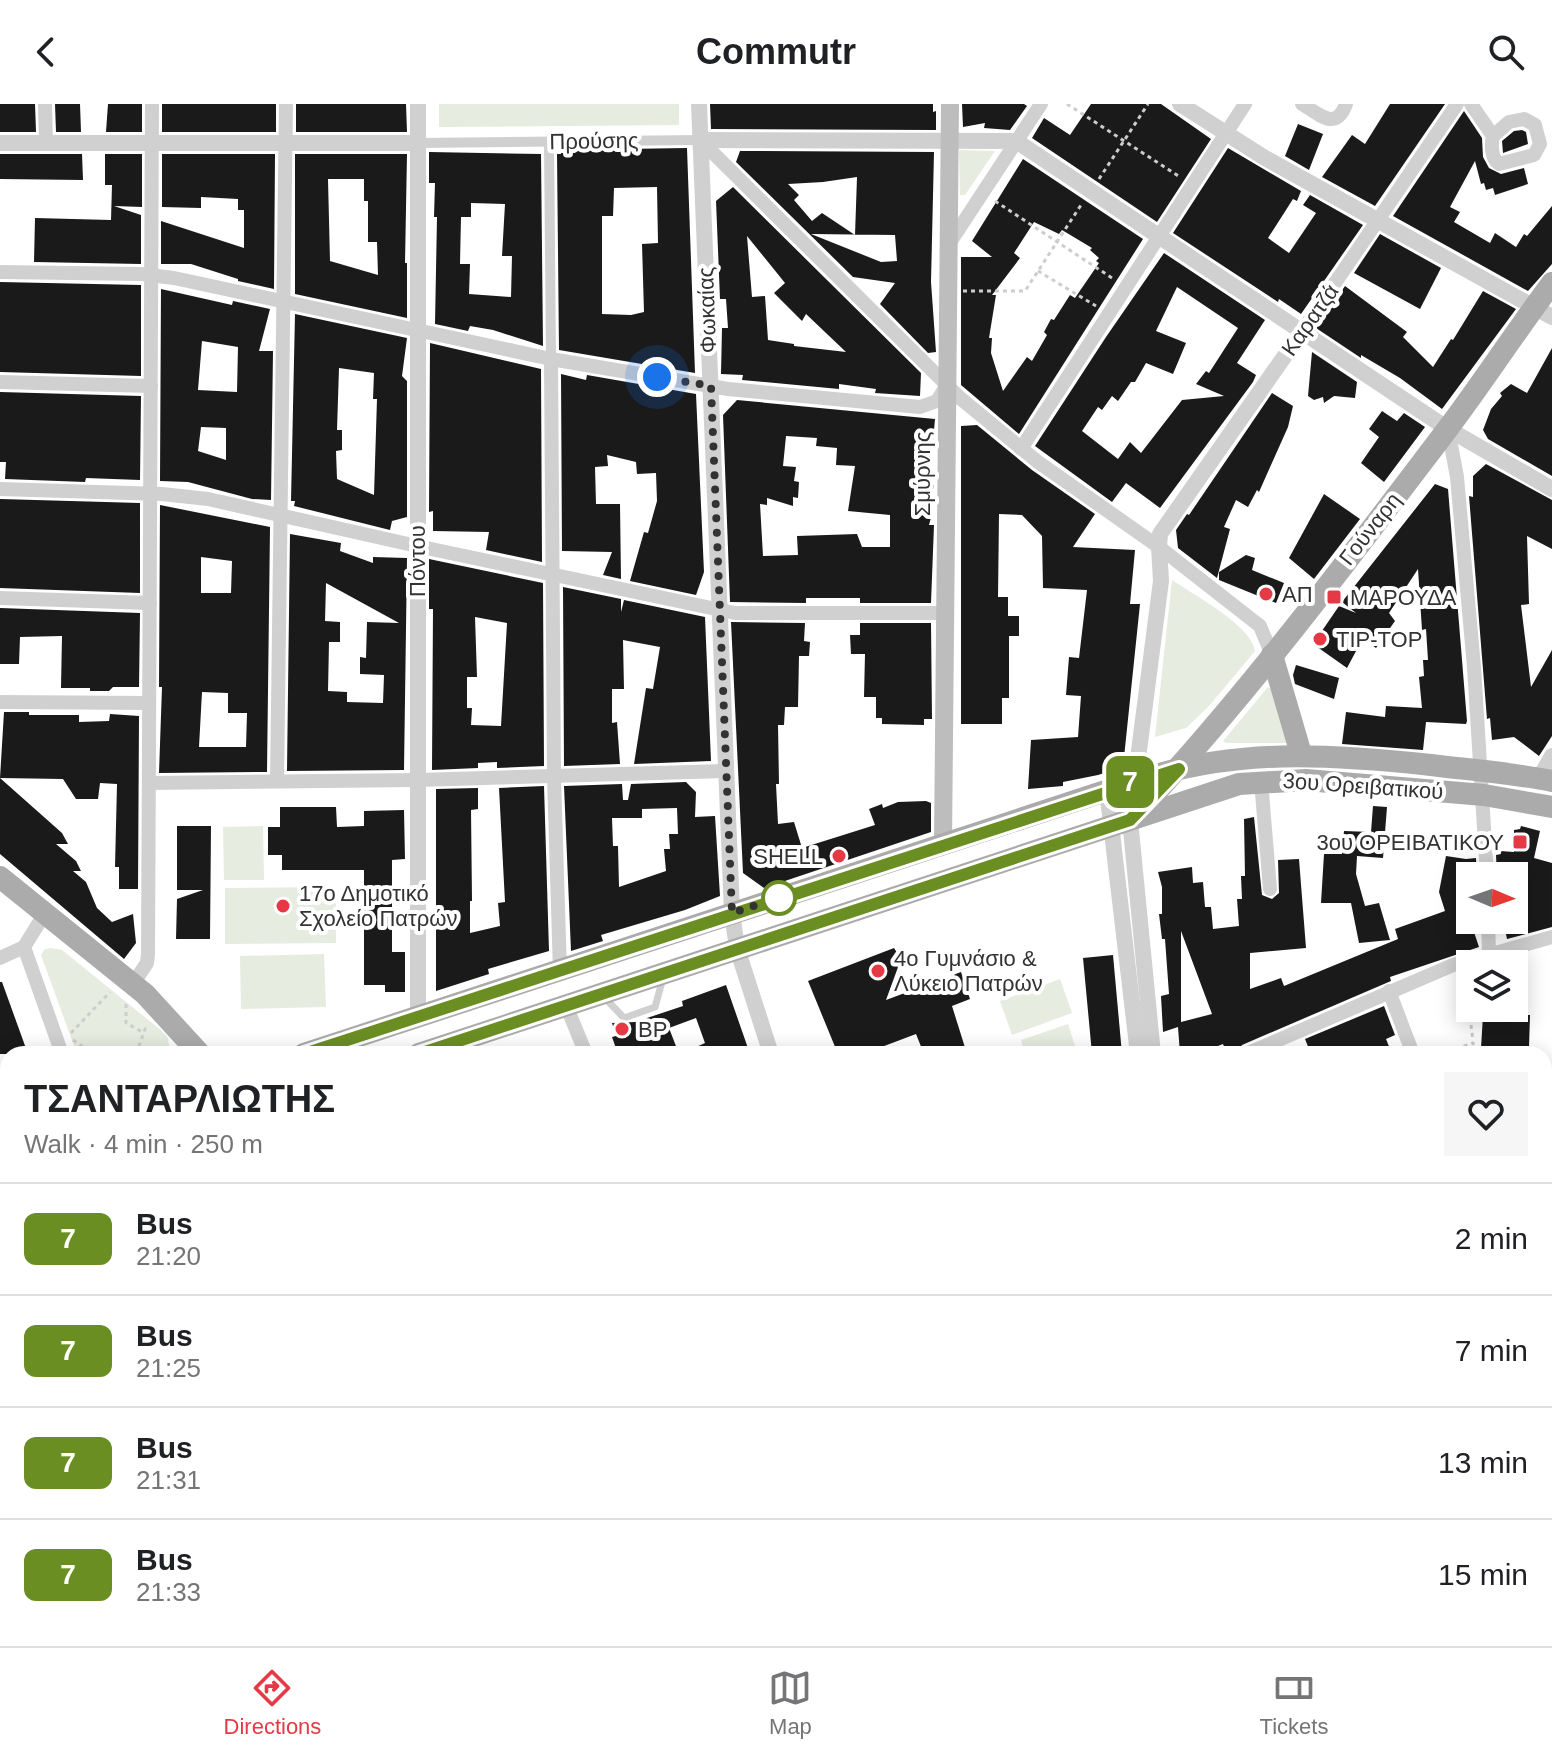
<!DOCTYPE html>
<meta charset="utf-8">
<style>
:root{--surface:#fff;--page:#f6f6f6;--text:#202124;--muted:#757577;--line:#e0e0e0;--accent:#e63946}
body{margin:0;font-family:Helvetica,sans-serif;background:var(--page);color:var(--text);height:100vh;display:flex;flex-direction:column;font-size:30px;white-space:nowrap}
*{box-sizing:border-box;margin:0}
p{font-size:26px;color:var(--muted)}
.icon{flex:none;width:44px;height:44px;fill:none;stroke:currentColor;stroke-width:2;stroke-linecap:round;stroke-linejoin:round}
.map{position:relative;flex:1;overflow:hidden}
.sheet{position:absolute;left:0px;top:942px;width:1552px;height:600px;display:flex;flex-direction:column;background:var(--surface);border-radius:24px 24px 0 0;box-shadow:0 4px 20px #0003}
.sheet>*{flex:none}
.badge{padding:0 16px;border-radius:12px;font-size:28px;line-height:52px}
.needle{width:52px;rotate:92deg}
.tools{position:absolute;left:1456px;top:758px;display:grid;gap:16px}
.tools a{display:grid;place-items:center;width:72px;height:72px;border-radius:0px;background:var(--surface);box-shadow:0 4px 20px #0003;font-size:40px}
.you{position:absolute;width:40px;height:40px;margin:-20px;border:6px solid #fff;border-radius:50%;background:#1a73e8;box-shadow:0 0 0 12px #1a73e833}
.map>.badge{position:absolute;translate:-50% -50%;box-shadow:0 0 0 4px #fff}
.round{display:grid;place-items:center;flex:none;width:84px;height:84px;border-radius:0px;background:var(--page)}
.summary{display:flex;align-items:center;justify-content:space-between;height:136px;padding:0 24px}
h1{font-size:38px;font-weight:700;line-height:60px}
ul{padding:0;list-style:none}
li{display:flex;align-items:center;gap:24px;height:112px;padding:0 24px;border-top:2px solid var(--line)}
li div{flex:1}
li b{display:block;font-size:30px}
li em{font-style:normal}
li .badge{min-width:88px;font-weight:700;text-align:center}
header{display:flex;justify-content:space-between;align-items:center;height:104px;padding:0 24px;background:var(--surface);font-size:36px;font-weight:700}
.tab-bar{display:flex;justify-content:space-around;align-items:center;height:112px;border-top:2px solid var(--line);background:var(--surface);font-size:22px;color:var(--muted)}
.tab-bar a{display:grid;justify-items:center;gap:4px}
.tab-bar .active{color:var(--accent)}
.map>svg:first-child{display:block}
.green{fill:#e6ecdf}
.building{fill:#1a1a1a;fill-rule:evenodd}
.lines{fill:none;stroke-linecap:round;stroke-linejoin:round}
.path{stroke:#cdcdcd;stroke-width:3;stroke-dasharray:4 4;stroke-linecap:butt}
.service{stroke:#d0d0d0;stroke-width:7}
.pedestrian{stroke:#d0d0d0;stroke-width:10}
.minor{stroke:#d0d0d0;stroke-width:14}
.tertiary{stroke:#d0d0d0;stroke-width:16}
.secondary{stroke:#bdbdbd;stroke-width:18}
.primary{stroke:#ababab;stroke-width:22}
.line-casing{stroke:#fff;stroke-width:18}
.line{stroke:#6b8e23;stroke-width:12}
.walk{stroke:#333;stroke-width:8;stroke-dasharray:0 14.4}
.poi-dot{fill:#e63946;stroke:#fff;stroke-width:3}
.stop-dot{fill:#fff;stroke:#6b8e23;stroke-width:4}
.labels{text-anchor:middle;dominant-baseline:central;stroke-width:8;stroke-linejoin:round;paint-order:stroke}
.street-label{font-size:22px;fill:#333;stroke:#fff}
.poi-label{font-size:22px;fill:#333;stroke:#fff;text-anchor:start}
</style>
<header><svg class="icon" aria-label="back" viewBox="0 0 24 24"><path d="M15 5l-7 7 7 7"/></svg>Commutr<svg class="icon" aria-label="search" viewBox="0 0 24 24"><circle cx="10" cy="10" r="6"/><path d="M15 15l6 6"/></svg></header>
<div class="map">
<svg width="1552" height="1542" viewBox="0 0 1552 1542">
<rect width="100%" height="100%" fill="#fff"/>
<g class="green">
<path d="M439 0H679V21L439 23Z"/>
<path d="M959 46 995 47 965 91H960Z"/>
<path d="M1172 476C1194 491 1252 522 1255 547L1209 602 1186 624 1155 633Z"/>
<path d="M1268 583 1271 585 1288 639H1226L1223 637Z"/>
<path d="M263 722 264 776H224L223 723Z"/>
<path d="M336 783V839L225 840V784Z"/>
<path d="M50 844 62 846 162 927 168 934 170 950H77L41 851 44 846Z"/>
<path d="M324 850 326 903 241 905 240 852Z"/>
<path d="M1060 875 1072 909 1012 931 1000 897Z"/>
<path d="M1068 920 1076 945 1061 950H1025L1021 936Z"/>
<path d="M950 1534H1393L1389 1542H946Z"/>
</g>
<g class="building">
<path d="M0 0H35L36 28H0Z"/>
<path d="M55 0H80L81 28H56Z"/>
<path d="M108 0H142V28H106Z"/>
<rect x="162" y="0" width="114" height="28"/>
<path d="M296 0H406L407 28H296Z"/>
<path d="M710 0H933V8L936 7V26L711 25Z"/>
<path d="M962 0H1024L1027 2 1010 26 984 24 985 19 963 23Z"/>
<path d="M1091 0H1161L1211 35 1157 118 1032 34 1044 14 1070 31Z"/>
<path d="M1390 0H1445L1375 102 1322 73 1352 31 1365 40Z"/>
<path d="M1464 7 1482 34 1483 53 1489 64 1501 70 1524 64 1528 80 1495 91 1493 84 1486 86 1484 79 1481 80 1475 57 1450 103 1460 108 1454 118 1490 139 1495 129 1516 143 1524 130 1527 132 1552 102V160L1528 187 1393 112Z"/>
<path d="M1298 20 1323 30 1309 66 1285 52Z"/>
<path d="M1522 26 1526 28 1528 40 1503 49 1502 37 1514 27Z"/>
<path d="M687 44 695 269 559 246 557 50H561V46ZM657 83 658 139 642 140 644 208 631 211 602 210V112H613L614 84Z"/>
<path d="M1228 44 1301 87 1297 97 1293 95 1268 134 1289 149 1316 109 1303 101 1310 91 1363 121 1301 210 1279 195 1278 198 1173 129Z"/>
<path d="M740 47 934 48 931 178 936 248 928 249 880 200 895 179 853 173 736 58ZM857 73 855 131 822 109 812 117 794 96 799 91 788 80 823 78ZM811 130 895 131 897 157 881 158Z"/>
<path d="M429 48 541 50 543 242 493 226 470 222 468 227 435 220 437 113H434L435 79H429ZM471 99 505 100 502 152H512L511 193 469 190 470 160H460L461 113H471Z"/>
<path d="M0 50H82L83 76 0 75Z"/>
<path d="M105 50H142V103L114 102 141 111V160L34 158 35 114 111 116 112 81H105Z"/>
<path d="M162 50H275L274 185 238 177V175L191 160H161V117L244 144V106H238V95L201 93V104L162 103Z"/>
<path d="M295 50H407L405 159H407V214L295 190ZM328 75H364V97H368V138H377L378 171 330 157Z"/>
<path d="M1023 55 1143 135 1019 330 961 281V153H992L972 137ZM1034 118 1059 130 1062 126 1092 144 1090 146 1099 154 1096 157 1099 159 1075 194 1070 191 1054 216 1051 215 1044 228 1047 231 1032 257 1027 253 1003 287 991 249 992 234H989L996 191H992L1020 154 1014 149Z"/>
<path d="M733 83 921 269 920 292 875 289 876 285 839 280V285L742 276 743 271 721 270 722 224H728L726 195H720L716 97ZM747 132 785 179 774 189 802 217 806 210 846 248 794 242V240L768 236 765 192 752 193Z"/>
<path d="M1380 130 1441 164 1420 205 1354 169Z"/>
<path d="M1164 149 1265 216 1237 259 1256 271 1253 278 1160 404 1126 379 1112 398 1035 342 1106 233ZM1177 183 1238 224 1209 269 1206 267 1196 280 1224 292 1182 296 1141 349 1130 338 1118 355 1082 327 1098 303 1102 306 1112 292 1118 297 1131 278H1135L1146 259 1173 270 1186 239 1156 227Z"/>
<path d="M0 178 141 181V272L0 268Z"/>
<path d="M1345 182 1407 228 1403 233 1433 263 1451 235 1453 236 1483 187 1516 205 1442 305 1400 274 1361 251V254L1316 224Z"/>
<path d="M161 185 232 201 233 197 270 205 259 247H273L271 396 252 395 188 378 160 377ZM202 237 238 243 237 288 198 286ZM201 323 226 324V356L198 347Z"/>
<path d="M295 210 407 234 402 272 407 277V413L392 417 390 426 294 402 295 397H291ZM339 264 374 269 373 295H377L374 391 337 375 336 347 342 346V326H337Z"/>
<path d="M430 239 541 265 542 458 486 446 489 428 433 427V407L429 408Z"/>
<path d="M1552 244V372L1488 335 1483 326 1491 305 1502 292 1500 289 1511 280 1527 289Z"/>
<path d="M1312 248 1357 278 1355 294 1334 292 1324 299 1323 293 1314 296 1308 292Z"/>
<path d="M561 270 586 276 587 271 696 290 704 468 696 491 630 477 644 428 648 429 657 397 656 369 637 370 636 358 607 351 608 362 595 363 596 400H620L621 475 603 471 612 448 562 447Z"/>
<path d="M0 288 141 292 140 376 86 374 85 378 5 375 6 358H0Z"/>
<path d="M1272 289 1293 302 1288 323 1259 388 1257 386 1248 403 1236 396 1224 423 1230 425 1217 474 1178 444 1176 426 1187 410 1189 411Z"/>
<path d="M737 296 935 315 929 381H934L930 397H934V402L929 421H934L931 499H860V494H806V499L730 498 723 311ZM786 332 817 334 816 342 837 344 836 361 855 362 848 407 890 411V443H862L857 430 797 432 798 451 763 452 760 400 767 401V394L793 402V393L798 394 799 378 794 377 796 363 783 362Z"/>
<path d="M1382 307 1397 317 1404 309 1425 323 1384 378 1361 359 1379 333 1369 325Z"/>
<path d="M977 321 1032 366 1095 410 1073 443 1135 446 1130 500H1140L1123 663 1098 671 1063 678V682L1028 685 1031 636 1078 633 1081 592 1066 591 1069 553 1079 554 1087 486 1043 484 1042 432 1022 411 999 410 998 493H1008V512H1019V532H1009V594H1002V620H961V322Z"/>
<path d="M1486 360 1552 396V445L1527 432 1529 500 1521 501 1531 583 1552 546V632L1539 652 1514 633 1492 636 1490 614 1487 615 1469 392 1473 393V372Z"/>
<path d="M1435 380 1448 385 1467 617 1466 620 1426 618 1423 646 1342 640 1346 608 1385 613 1386 602 1422 604 1419 573 1424 572 1423 556H1428L1426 525 1422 526 1418 465 1389 509 1395 517 1376 544 1363 534 1347 564 1313 540 1339 502 1356 509 1342 498Z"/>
<path d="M1324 390 1360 415 1314 475 1289 454Z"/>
<path d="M0 395 140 399V489L0 484Z"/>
<path d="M160 401 270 423 267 668 159 669 162 583H159ZM201 453 232 457 231 489H201ZM202 588 228 589V609H247L246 643H199Z"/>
<path d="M290 430 341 439 340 447 373 459V453L407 454 404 666 287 667ZM326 479 399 519 367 518 366 554 360 553V570L384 571 383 599 347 598V588L328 587 329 538H340V518L325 517Z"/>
<path d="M1246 451 1255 454 1252 466 1284 479 1276 499 1219 476V468Z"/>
<path d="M429 455 543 479 544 662 497 664V658L478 659V664L432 666 433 505H429ZM475 513 507 519 501 622 471 621 472 604H467V573H477Z"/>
<path d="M563 483 621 495V508L624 496 705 513 711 657 634 660 646 584 653 585 660 543 623 536 624 585H612V619L617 618 620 660 564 662Z"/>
<path d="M0 504 140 509 139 583H113L109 587H90V584H61L62 532 20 533 19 560H0Z"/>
<path d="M731 518 805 519 804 537 810 538 809 552H799L798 603H785L784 621H778L779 680H776L778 720 794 718 802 744 875 721 869 705 882 700 883 704 898 698 926 697 931 699V728L764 784 743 769Z"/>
<path d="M860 519H931L932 615H924V621L882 620V614H876V593H864L865 550H851L850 531H860Z"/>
<path d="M1296 561 1339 574 1334 595 1295 580 1293 571Z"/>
<path d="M4 608H29V611H79V618L109 617 110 610 139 612 138 785H119V763H115L117 680 100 679 98 695H76L63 675 0 674Z"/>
<path d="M0 674 62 729 68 740H56L76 757 81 767H73L86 778 97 804 112 818 133 810 136 839 124 855 0 750Z"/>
<path d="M686 678 696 688 695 713 715 712 720 792 685 806 601 831 603 837 571 847 564 682 622 680 623 696H628L631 680ZM677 704 678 730H669L670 745H664L666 767 619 783 618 742H613L612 714H642V705Z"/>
<path d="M544 682 549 847 488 865 489 870 436 887V685L478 684V705L471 706 472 797H470V829L500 822 498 799 505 798 499 684Z"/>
<path d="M1373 702 1387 703 1383 754 1357 752 1356 770 1365 802 1379 799 1390 836 1359 839 1351 799H1321L1324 750H1342L1344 727 1371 728Z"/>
<path d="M280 703H336L337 723 364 722V707L404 706 405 755 392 756V848H405V888H385V881H364V766H282V751H268V723H280Z"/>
<path d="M1254 713 1262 791 1272 795 1279 789 1278 756 1299 755 1306 844 1250 849V885L1281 874 1284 882 1398 835 1395 825 1445 807 1439 788 1446 752 1466 755 1476 754 1477 772H1470V816L1479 843 1390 873 1391 877 1242 941 1236 950H1227L1223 940 1198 950H1180L1178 923 1163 928 1161 892 1169 890 1165 835H1162L1159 810H1162V783L1158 768 1192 763 1193 779 1203 778 1205 803H1211L1213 825 1239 822 1237 795H1242L1241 772H1245L1244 715ZM1181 827 1212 910 1181 918Z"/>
<path d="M177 722H211L210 835H176L177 795 203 786H177Z"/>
<path d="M1521 722 1540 727 1534 754 1552 759V823L1507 835 1504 820 1518 814V789L1514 790V772H1497L1496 751 1501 750 1500 747 1514 748V726L1520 725Z"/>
<path d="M894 844 901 855 886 896 961 868 970 895 952 902 967 950H924L916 930 863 950H838L808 877Z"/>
<path d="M1113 851 1122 950H1092L1083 854Z"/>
<path d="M0 878H2L28 950H0Z"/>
<path d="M1514 880 1528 881 1526 911H1530L1529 943H1524L1523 950H1490V944H1481L1483 911 1493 912V904H1514Z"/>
<path d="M726 881 750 950H681L705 939 696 914 669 924 679 950H618L612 933 616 932 612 919 635 918 683 902 682 897Z"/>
<path d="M1384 902 1395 931 1386 935 1390 945 1378 950H1311L1305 935Z"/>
</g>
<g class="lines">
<g class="path">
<path d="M1067 0 1180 73"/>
<path d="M1099 75 1148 0"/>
<path d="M995 97 1112 174"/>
<path d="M1038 167 1096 202"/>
<path d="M963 187H1025L1081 101"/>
<path d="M126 900V919L144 929"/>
<path d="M1471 921 1473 937"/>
<path d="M71 929 110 888"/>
<path d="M73 936 93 950"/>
<path d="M136 950 147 920"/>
<path d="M1441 950 1473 939 1476 950"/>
<path d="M1150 1534 1162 1542"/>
<path d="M1270 1534 1278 1542"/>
<path d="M955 1542 959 1534"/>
</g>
<g class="service">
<path d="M605 894 624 914 655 903 663 874"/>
<path d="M0 1128 8 1126"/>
<path d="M0 1409 8 1406"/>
<path d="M216 1534 222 1542"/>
<path d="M307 1542 313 1534"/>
</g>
<g class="pedestrian">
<path d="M549 37 551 255"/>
<path d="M418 39 700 36"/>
</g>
<g class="minor">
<path d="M45 0 46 39"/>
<path d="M1302 0C1319 10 1336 28 1346 0"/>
<path d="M1471 0 1493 32C1491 41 1491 54 1499 60L1534 51 1540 40 1535 21 1524 15 1509 18 1493 32"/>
<path d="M700 36 960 294 1038 358 1159 443 1260 522 1272 551"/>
<path d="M949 140 1041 0"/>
<path d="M0 168 141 170 174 174 551 255 728 285 920 303 937 297 947 281"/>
<path d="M1303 226 1457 0"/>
<path d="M551 255 554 673 560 868"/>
<path d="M0 278 151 282"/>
<path d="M1448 325 1457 373 1474 563 1487 772"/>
<path d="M1021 345 1245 0"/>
<path d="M0 385 162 390 208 395 417 442 735 509H945"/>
<path d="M0 494 150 499"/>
<path d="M0 598 149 599"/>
<path d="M277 677 286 0"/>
<path d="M1261 677 1270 785"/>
<path d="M149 679 418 676 726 667"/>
<path d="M1488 816 1489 849"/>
<path d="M24 843 62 950"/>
<path d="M0 854 24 843 45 809"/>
<path d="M133 880 147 859 148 850 152 0"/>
<path d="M1389 887 1413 950"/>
<path d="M566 901 586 950"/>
<path d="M1246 950 1453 861 1552 833"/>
<path d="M1544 989 1552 975"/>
<path d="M1544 1068 1552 1073"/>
<path d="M1544 1355 1552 1360"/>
<path d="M0 1533 8 1529"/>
<path d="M187 1534 194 1542"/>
<path d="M678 1534 686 1542"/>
<path d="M842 1534 851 1542"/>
<path d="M393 1537 526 1542"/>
<path d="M344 1542 350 1534"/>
</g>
<g class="tertiary">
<path d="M418 0V913"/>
<path d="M699 0 732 809 737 844 771 950"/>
<path d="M1180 0 1265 54 1552 213"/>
<path d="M700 36 1016 37 1448 325 1552 385"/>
<path d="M0 39H418"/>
<path d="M1539 675 1552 652"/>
<path d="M1107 686 1138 950"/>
<path d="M1153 950 1130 716 1161 477 1159 443 1160 430 1303 226"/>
<path d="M927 1542 930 1534"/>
</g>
<g class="secondary">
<path d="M943 740 950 0"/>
<path d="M0 1043 8 1041"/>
<path d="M0 1077 8 1075"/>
<path d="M1544 1390 1552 1376"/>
<path d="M1455 1542 1460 1534"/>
</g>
<g class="primary">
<path d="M1272 551 1301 650"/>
<path d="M1134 712C1245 594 1348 456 1446 327 1483 278 1516 227 1552 179"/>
<path d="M0 773 145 890 200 950"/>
<path d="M304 950 1136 677C1236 644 1328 650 1431 661 1472 666 1512 669 1552 677"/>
<path d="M419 950 1239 680 1306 676 1484 691 1552 703"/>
</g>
</g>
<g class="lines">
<defs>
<path id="line" d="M304 950 1179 665 1130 716 419 950"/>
</defs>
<use href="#line" class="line-casing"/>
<use href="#line" class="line"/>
<path class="walk" d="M657 273 711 282 732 809 779 794"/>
</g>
<g class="poi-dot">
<circle cx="1266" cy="490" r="8"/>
<rect x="1326" y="485" width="16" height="16" rx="4"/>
<circle cx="1320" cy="535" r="8"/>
<rect x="1512" y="730" width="16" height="16" rx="4"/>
<circle cx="839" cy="752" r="8"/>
<circle cx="283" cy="802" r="8"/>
<circle cx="878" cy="867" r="8"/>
<circle cx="622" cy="925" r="8"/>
</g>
<circle class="stop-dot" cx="779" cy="794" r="16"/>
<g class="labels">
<g class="street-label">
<text transform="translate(594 37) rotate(-1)">Προύσης</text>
<text transform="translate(707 206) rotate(-92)">Φωκαίας</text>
<text transform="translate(1310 216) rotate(-55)">Καρατζά</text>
<text transform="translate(922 370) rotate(-90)">Σμύρνης</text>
<text transform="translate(1370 425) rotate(-52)">Γούναρη</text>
<text transform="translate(417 457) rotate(-90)">Πόντου</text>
<text transform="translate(1363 682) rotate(4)">3ου Ορειβατικού</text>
</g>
<g class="poi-label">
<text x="1282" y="490">ΑΠ</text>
<text x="1350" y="493">ΜΑΡΟΥΔΑ</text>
<text x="1336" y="535">TIP-TOP</text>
<text x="1504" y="738" text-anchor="end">3ου ΟΡΕΙΒΑΤΙΚΟΥ</text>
<text x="823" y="752" text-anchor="end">SHELL</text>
<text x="299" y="789">17ο Δημοτικό<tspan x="299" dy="25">Σχολείο Πατρών</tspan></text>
<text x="894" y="854">4ο Γυμνάσιο &amp;<tspan x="894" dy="25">Λύκειο Πατρών</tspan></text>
<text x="638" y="925">BP</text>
</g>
</g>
</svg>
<div class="tools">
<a><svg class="needle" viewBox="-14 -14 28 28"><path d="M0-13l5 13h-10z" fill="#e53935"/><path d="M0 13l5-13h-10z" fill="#757577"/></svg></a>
<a><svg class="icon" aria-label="layers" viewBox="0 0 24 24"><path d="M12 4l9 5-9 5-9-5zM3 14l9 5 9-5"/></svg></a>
</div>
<div class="you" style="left:657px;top:273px"></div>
<b class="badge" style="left:1130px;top:678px;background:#6b8e23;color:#fff">7</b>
<section class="sheet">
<div class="summary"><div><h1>ΤΣΑΝΤΑΡΛΙΩΤΗΣ</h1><p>Walk · 4 min · 250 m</p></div><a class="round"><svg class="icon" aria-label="heart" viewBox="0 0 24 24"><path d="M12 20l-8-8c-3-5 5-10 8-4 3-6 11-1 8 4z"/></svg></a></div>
<ul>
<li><span class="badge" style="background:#6b8e23;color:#fff">7</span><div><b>Bus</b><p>21:20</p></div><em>2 min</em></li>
<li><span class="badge" style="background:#6b8e23;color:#fff">7</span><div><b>Bus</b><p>21:25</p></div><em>7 min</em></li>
<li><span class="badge" style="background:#6b8e23;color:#fff">7</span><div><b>Bus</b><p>21:31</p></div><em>13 min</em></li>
<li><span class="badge" style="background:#6b8e23;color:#fff">7</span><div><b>Bus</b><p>21:33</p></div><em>15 min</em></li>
</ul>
</section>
</div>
<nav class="tab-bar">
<a class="active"><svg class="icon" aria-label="directions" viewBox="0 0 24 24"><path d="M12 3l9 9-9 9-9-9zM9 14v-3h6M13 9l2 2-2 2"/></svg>Directions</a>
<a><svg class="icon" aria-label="map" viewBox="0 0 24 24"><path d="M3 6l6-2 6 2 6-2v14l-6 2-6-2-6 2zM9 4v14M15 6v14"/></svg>Map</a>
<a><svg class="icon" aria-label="tickets" viewBox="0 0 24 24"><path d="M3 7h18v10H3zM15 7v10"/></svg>Tickets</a>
</nav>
